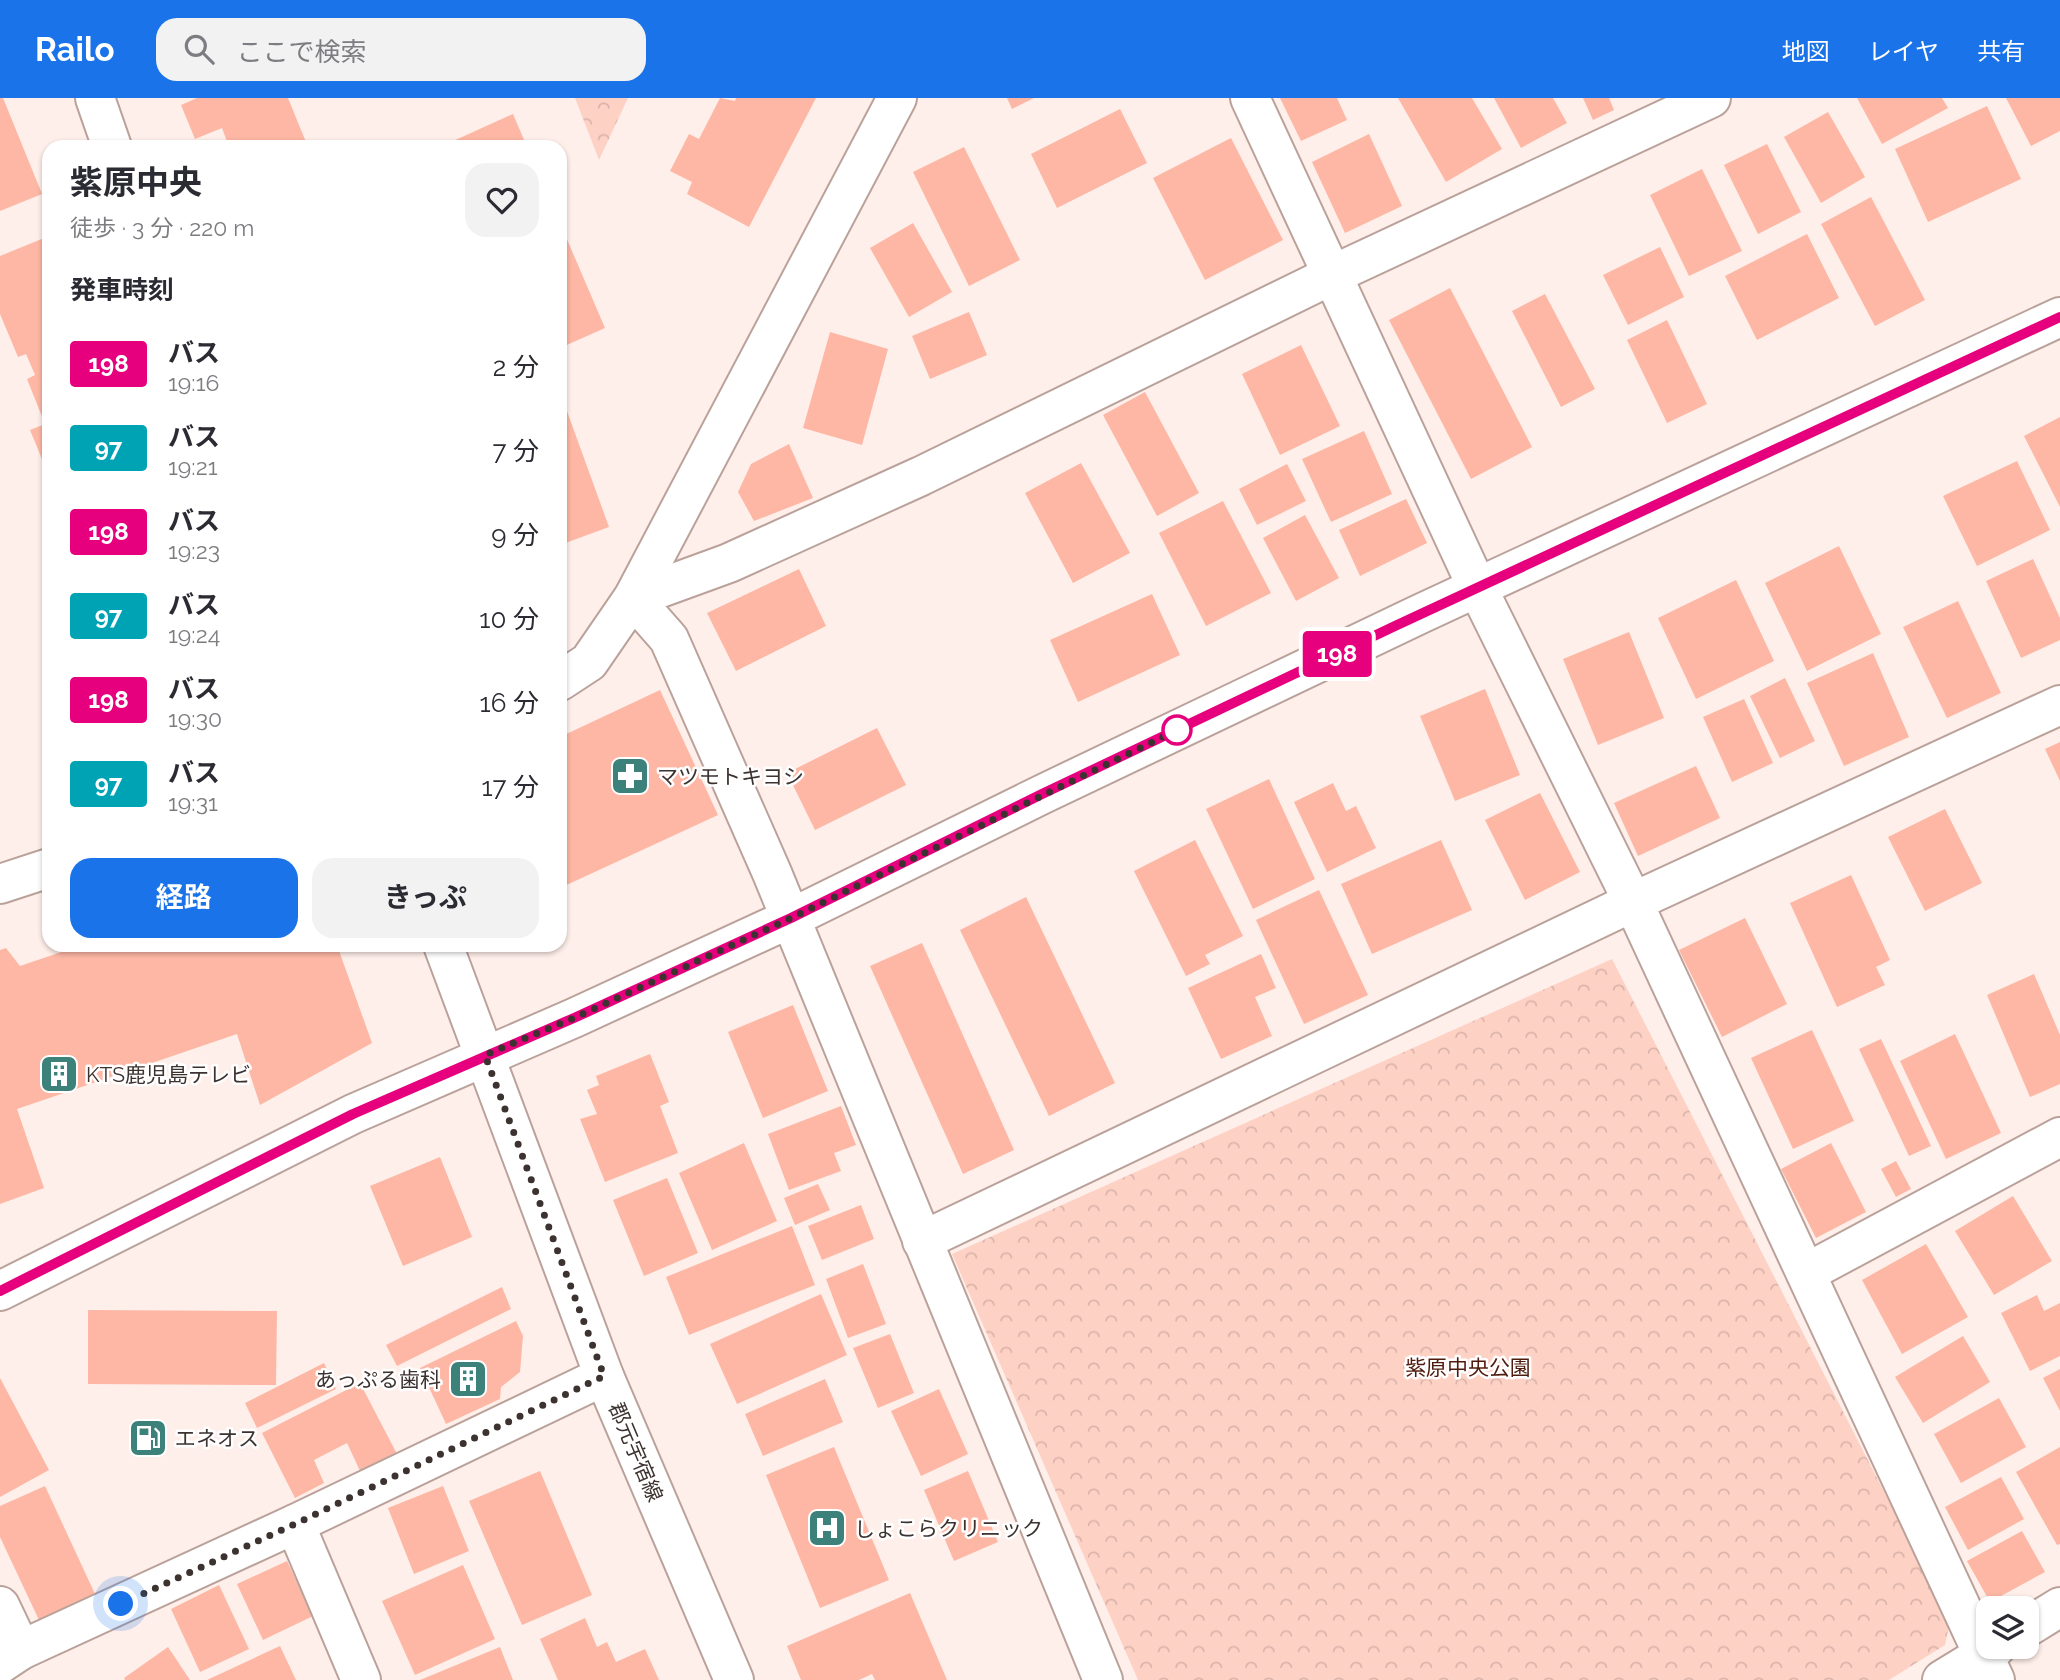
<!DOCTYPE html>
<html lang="ja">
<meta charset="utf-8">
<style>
:root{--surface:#fff;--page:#f2f2f3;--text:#2b2b33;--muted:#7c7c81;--accent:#1a73e8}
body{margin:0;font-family:Raleway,"Noto Sans JP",sans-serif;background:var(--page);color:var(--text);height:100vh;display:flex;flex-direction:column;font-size:26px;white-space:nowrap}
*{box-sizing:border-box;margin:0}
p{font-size:23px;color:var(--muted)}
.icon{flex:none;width:38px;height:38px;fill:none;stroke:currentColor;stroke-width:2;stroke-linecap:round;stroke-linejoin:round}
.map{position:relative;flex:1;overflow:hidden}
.panel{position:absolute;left:42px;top:42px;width:525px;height:812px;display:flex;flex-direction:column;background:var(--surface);border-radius:21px;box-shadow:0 2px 5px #0004}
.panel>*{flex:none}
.badge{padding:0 14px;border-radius:5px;font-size:24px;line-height:46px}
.buttons{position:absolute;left:1976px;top:1498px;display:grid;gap:14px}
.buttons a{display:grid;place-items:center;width:63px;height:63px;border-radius:14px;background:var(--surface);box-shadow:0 2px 5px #0004;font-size:35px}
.you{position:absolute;width:35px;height:35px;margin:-18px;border:5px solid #fff;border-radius:50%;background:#1a73e8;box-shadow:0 0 0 10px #1a73e833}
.map>.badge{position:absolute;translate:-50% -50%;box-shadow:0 0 0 4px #fff}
h2{padding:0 28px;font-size:26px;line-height:63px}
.round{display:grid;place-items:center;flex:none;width:74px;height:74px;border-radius:21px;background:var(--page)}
.summary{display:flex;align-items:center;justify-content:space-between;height:119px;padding:0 28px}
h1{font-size:33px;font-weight:700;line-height:52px}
.button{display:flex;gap:14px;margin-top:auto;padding:14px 28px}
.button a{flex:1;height:80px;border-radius:21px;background:var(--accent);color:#fff;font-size:28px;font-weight:700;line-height:80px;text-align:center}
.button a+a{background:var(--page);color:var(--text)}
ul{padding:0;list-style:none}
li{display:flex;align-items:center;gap:21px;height:84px;padding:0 28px}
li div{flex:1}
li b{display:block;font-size:26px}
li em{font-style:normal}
li .badge{min-width:77px;font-weight:700;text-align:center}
header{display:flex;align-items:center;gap:42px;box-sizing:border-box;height:98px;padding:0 35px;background:var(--accent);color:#fff}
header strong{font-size:33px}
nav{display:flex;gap:38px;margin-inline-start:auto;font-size:24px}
.search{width:490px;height:63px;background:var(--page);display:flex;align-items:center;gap:18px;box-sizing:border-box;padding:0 24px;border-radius:21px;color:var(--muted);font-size:26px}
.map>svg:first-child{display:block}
.park{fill:url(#park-crowns)}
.building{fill:#fdb7a4}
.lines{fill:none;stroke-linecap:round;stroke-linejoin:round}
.minor-casing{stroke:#baa29b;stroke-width:42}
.minor{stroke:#fff;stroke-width:38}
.line-casing{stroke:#fff;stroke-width:16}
.line{stroke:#e6007e;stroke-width:10}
.walk{stroke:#3c322f;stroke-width:7;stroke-dasharray:0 12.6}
.stop-dot{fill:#fff;stroke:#e6007e;stroke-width:3.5}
.labels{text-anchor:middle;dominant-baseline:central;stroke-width:5;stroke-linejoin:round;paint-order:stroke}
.poi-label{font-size:21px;fill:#3c322f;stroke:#fff;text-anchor:start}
.park-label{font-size:21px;fill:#4f1b0d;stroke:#fff}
.street-label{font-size:21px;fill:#3c322f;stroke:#fff}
</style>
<header>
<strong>Railo</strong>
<div class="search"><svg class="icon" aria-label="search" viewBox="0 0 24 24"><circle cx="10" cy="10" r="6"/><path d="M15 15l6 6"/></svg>ここで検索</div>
<nav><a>地図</a><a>レイヤ</a><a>共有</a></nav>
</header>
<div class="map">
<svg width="2060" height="1582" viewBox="0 0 2060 1582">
<defs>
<pattern id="park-crowns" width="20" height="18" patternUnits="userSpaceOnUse" patternTransform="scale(1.75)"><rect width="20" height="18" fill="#fed1c5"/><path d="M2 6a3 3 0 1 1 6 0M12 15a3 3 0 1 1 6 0" fill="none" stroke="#dbb4aa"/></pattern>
</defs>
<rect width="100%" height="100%" fill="#ffefea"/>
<g class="park">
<path d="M575 0H628L599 62Z"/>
<path d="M1612 861 1950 1523 1945 1547 1889 1582H1138L952 1156Z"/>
</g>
<g class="building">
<path d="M0 0H3L42 96 0 113Z"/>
<path d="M197 0H288L308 49H229L222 30 195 41 181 7Z"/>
<path d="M720 0 735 3 736 0H816L749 129 687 96 692 84 670 73 689 36 699 41Z"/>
<path d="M1007 0H1034L1012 11Z"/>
<path d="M1280 0H1337L1347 22 1301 43Z"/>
<path d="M1398 0H1472L1502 51 1446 84Z"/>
<path d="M1494 0H1553L1567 25 1521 50Z"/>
<path d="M1583 0H1609L1614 12 1593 22Z"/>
<path d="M1857 0H1942L1948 10 1882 46Z"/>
<path d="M2006 0H2060V33L2031 48Z"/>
<path d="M1987 8 2021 81 1928 124 1895 51Z"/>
<path d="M1120 11 1147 65 1057 110 1031 56Z"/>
<path d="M1828 14 1865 79 1821 105 1784 39Z"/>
<path d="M513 16 527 49H453L451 44Z"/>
<path d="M1369 36 1402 108 1345 135 1312 64Z"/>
<path d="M1231 40 1283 142 1205 182 1153 80Z"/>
<path d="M1767 46 1801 114 1758 136 1724 67Z"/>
<path d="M964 49 1020 162 969 188 913 74Z"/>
<path d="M1702 71 1742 153 1689 178 1650 97Z"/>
<path d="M1871 99 1925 202 1875 228 1821 126Z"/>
<path d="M560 125 605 230 560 250Z"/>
<path d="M913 125 952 194 909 219 870 150Z"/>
<path d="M1807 136 1839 200 1757 242 1725 178Z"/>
<path d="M49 138V364L44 366 30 332 45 326 27 281 35 277 26 256 18 259 0 216V158Z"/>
<path d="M1660 149 1684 199 1628 227 1603 177Z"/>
<path d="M1450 190 1532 349 1471 381 1389 222Z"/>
<path d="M1545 196 1595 291 1561 309 1512 213Z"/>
<path d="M969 214 987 257 930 281 912 238Z"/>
<path d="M1667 222 1707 306 1667 325 1627 242Z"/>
<path d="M830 234 888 251 862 347 803 330Z"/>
<path d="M1301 247 1340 328 1280 357 1242 276Z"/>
<path d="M1145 294 1199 395 1157 418 1103 317Z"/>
<path d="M564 305 609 429 560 447V307Z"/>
<path d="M2060 319V409L2024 338Z"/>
<path d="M1364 333 1392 396 1331 424 1302 361Z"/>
<path d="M789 346 813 400 754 423 738 394 751 366Z"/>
<path d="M2017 363 2050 432 1977 468 1943 398Z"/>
<path d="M1081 365 1130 455 1073 485 1025 395Z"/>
<path d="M1287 366 1306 403 1257 427 1239 391Z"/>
<path d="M1406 401 1427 445 1360 478 1339 432Z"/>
<path d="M1223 403 1271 495 1206 528 1159 435Z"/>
<path d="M1305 417 1339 480 1296 503 1263 440Z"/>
<path d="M1839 448 1881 536 1807 573 1765 485Z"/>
<path d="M2033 461 2060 520V542L2021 560 1986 483Z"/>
<path d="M799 471 826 528 736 573 707 515Z"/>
<path d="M1736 482 1774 563 1696 601 1658 520Z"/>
<path d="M1152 496 1180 557 1078 604 1050 542Z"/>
<path d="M1958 503 2001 595 1947 620 1903 529Z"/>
<path d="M1629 534 1664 620 1598 647 1563 561Z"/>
<path d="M1873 555 1909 639 1844 668 1807 585Z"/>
<path d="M1785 580 1815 643 1780 660 1750 598Z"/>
<path d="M1485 591 1520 677 1455 703 1420 618Z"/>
<path d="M660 592 718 717 560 790V639Z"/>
<path d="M1744 601 1773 665 1732 684 1703 619Z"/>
<path d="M877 630 906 687 815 732 787 675Z"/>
<path d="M2060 644V683L2045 651Z"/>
<path d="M1696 668 1720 720 1638 758 1614 705Z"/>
<path d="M1269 681 1315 781 1253 811 1206 711Z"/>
<path d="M1333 685 1346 713 1356 708 1376 750 1327 774 1294 704Z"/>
<path d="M1540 695 1580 774 1525 802 1485 722Z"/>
<path d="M1945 711 1982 785 1925 813 1888 739Z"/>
<path d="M1195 742 1243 838 1205 857 1210 866 1186 878 1134 773Z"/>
<path d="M1441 742 1472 812 1372 856 1341 786Z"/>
<path d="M1851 777 1890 862 1876 869 1885 887 1837 909 1790 805Z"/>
<path d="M1319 792 1368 897 1304 926 1256 822Z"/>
<path d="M1026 799 1115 985 1049 1018 960 832Z"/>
<path d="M1745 820 1787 906 1722 939 1679 852Z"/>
<path d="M922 845 1014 1052 963 1076 870 868Z"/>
<path d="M82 847H337L372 945 260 1007 237 936 17 1011 44 1090 0 1106V852L6 850 20 868Z"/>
<path d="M1261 856 1276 890 1255 899 1272 938 1221 961 1188 890Z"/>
<path d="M2034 876 2060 937V986L2030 999 1987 897Z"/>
<path d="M793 907 828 993 763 1020 728 934Z"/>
<path d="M1812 932 1854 1023 1793 1051 1751 960Z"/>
<path d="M1955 936 2001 1035 1946 1061 1900 963Z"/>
<path d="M1881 941 1931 1048 1909 1058 1859 951Z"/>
<path d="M650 956 669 1004 660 1008 678 1055 605 1084 580 1021 597 1016 587 992 599 987 596 978Z"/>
<path d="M841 1008 856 1047 834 1055 841 1073 789 1092 768 1036Z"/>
<path d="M744 1045 777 1123 712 1152 679 1075Z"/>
<path d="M1831 1045 1866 1114 1816 1140 1781 1071Z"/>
<path d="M440 1059 472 1139 403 1168 370 1088Z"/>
<path d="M1896 1063 1911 1091 1896 1099 1881 1071Z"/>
<path d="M667 1080 698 1155 644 1178 613 1102Z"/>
<path d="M818 1086 830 1112 795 1127 784 1100Z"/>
<path d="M2013 1098 2052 1163 1994 1197 1955 1133Z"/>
<path d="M861 1107 874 1141 822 1162 808 1128Z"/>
<path d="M792 1128 815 1187 689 1237 666 1179Z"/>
<path d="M1926 1146 1968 1219 1902 1256 1862 1182Z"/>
<path d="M863 1166 886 1226 848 1240 826 1181Z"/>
<path d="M502 1189 511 1211 397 1268 386 1247Z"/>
<path d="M821 1196 847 1257 737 1306 710 1246Z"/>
<path d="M2037 1197 2044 1213 2060 1205V1258L2030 1273 2001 1215Z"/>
<path d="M88 1212 277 1213 276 1287 88 1286Z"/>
<path d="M516 1223 523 1238 520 1274 501 1289 500 1301 446 1326 420 1270Z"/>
<path d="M890 1236 914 1295 878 1310 853 1250Z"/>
<path d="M1963 1238 1990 1284 1923 1325 1895 1279Z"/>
<path d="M324 1265 336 1291 257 1330 245 1305Z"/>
<path d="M2060 1271V1313L2043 1280Z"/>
<path d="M0 1280 49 1372 0 1399Z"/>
<path d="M825 1281 843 1324 763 1358 745 1316Z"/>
<path d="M360 1285 397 1356 361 1375 347 1345 314 1362 324 1385 295 1400 262 1335Z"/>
<path d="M939 1291 968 1356 921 1378 891 1313Z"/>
<path d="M1999 1300 2026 1349 1961 1385 1934 1336Z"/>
<path d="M834 1349 889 1482 820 1510 766 1377Z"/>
<path d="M2060 1349V1446L2057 1447 2016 1374Z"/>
<path d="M540 1373 592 1497 522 1527 469 1403Z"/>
<path d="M968 1373 998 1444 954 1463 924 1392Z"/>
<path d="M2001 1379 2024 1421 1968 1452 1945 1409Z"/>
<path d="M45 1388 95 1496 39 1522 0 1439V1408Z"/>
<path d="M443 1388 469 1453 414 1476 388 1410Z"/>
<path d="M2022 1433 2045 1474 1990 1504 1967 1463Z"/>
<path d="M287 1463 313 1518 263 1542 237 1486Z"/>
<path d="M463 1467 495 1541 415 1577 382 1503Z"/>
<path d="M219 1487 249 1551 200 1574 171 1511Z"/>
<path d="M910 1495 947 1582H875L872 1576 859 1582H801L787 1548Z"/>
<path d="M585 1520 597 1549 607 1544 616 1564 645 1551 659 1582H558L540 1541Z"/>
<path d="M280 1548 296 1582H207Z"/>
<path d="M168 1549 190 1582H125L124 1580Z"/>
<path d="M500 1549 513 1582H420Z"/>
</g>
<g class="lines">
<defs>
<g id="minor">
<path d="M95 0 112 49"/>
<path d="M1250 0 1478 491 1633 804 1995 1582"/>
<path d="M560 583 589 564 633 500 897 0"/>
<path d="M0 786 49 770"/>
<path d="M443 847 604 1278 734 1582"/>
<path d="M922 1143 1633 804 2060 607"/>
<path d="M1806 1175 2060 1039"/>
<path d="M0 1193 353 1016 574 920 791 820 1043 696 1420 516 2060 219"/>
<path d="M295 1426 361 1582"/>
<path d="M0 1508 21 1552"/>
<path d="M2026 1530 2060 1509"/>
<path d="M0 1566 21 1552 295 1426 604 1278"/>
<path d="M1103 1582 772 775 669 541 633 500 729 465 921 378 1332 177 1711 0"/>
<path d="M1942 1582 1996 1549"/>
</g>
</defs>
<use href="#minor" class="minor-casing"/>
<use href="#minor" class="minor"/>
</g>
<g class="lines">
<defs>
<path id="line" d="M0 1193 353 1016 574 920 791 820 1042 696 1395 528 2060 219"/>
</defs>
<use href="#line" class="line-casing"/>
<use href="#line" class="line"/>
<path class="walk" d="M121 1506 295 1426 604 1278 485 957 574 920 791 820 1177 632"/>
</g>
<defs>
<symbol id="pharmacy-square" viewBox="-11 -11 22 22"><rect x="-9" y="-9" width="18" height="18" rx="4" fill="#3c827b" stroke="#fff"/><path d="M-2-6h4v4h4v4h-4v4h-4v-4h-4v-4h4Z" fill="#fff"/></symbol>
<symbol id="building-square" viewBox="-11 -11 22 22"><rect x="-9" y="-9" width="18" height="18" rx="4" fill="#3c827b" stroke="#fff"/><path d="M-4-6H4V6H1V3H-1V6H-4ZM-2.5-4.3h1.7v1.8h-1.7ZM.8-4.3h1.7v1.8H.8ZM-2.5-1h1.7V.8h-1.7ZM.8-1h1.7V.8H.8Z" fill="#fff"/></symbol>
<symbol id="fuel-square" viewBox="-11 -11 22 22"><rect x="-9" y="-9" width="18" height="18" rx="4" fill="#3c827b" stroke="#fff"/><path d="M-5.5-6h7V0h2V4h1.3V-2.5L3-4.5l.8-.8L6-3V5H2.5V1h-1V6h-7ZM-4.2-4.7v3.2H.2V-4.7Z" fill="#fff"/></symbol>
<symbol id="hospital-square" viewBox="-11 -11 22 22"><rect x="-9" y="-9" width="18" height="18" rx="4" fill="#3c827b" stroke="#fff"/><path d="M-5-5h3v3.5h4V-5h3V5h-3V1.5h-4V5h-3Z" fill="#fff"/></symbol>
</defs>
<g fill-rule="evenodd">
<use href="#pharmacy-square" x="608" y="656" width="44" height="44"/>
<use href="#building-square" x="37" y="954" width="44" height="44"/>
<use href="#building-square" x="446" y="1259" width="44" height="44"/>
<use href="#fuel-square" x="126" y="1318" width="44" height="44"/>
<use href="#hospital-square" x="805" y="1408" width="44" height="44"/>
</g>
<circle class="stop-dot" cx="1177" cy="632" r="14"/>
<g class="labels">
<g class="poi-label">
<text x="657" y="678">マツモトキヨシ</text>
<text x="86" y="976">KTS鹿児島テレビ</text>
<text x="441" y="1281" text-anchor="end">あっぷる歯科</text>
<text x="175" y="1340">エネオス</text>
<text x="854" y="1430">しょこらクリニック</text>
</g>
<g class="park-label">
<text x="1468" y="1269">紫原中央公園</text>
</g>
<g class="street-label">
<text transform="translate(636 1354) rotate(67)">郡元宇宿線</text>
</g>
</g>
</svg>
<div class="buttons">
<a><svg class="icon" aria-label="layers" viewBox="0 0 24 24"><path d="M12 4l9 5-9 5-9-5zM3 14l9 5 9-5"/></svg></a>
</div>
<div class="you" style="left:121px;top:1506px"></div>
<b class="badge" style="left:1337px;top:556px;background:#e6007e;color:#fff">198</b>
<section class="panel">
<div class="summary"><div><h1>紫原中央</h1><p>徒歩 · 3 分 · 220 m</p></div><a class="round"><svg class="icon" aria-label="heart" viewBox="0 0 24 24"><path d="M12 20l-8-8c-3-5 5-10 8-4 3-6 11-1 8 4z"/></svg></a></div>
<h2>発車時刻</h2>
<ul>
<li><span class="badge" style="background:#e6007e;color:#fff">198</span><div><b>バス</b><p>19:16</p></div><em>2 分</em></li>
<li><span class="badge" style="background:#00a3b4;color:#fff">97</span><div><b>バス</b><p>19:21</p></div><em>7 分</em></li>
<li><span class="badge" style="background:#e6007e;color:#fff">198</span><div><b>バス</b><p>19:23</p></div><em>9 分</em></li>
<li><span class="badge" style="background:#00a3b4;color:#fff">97</span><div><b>バス</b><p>19:24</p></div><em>10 分</em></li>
<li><span class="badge" style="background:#e6007e;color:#fff">198</span><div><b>バス</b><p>19:30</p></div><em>16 分</em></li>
<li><span class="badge" style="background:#00a3b4;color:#fff">97</span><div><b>バス</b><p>19:31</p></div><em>17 分</em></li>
</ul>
<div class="button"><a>経路</a><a>きっぷ</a></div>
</section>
</div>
